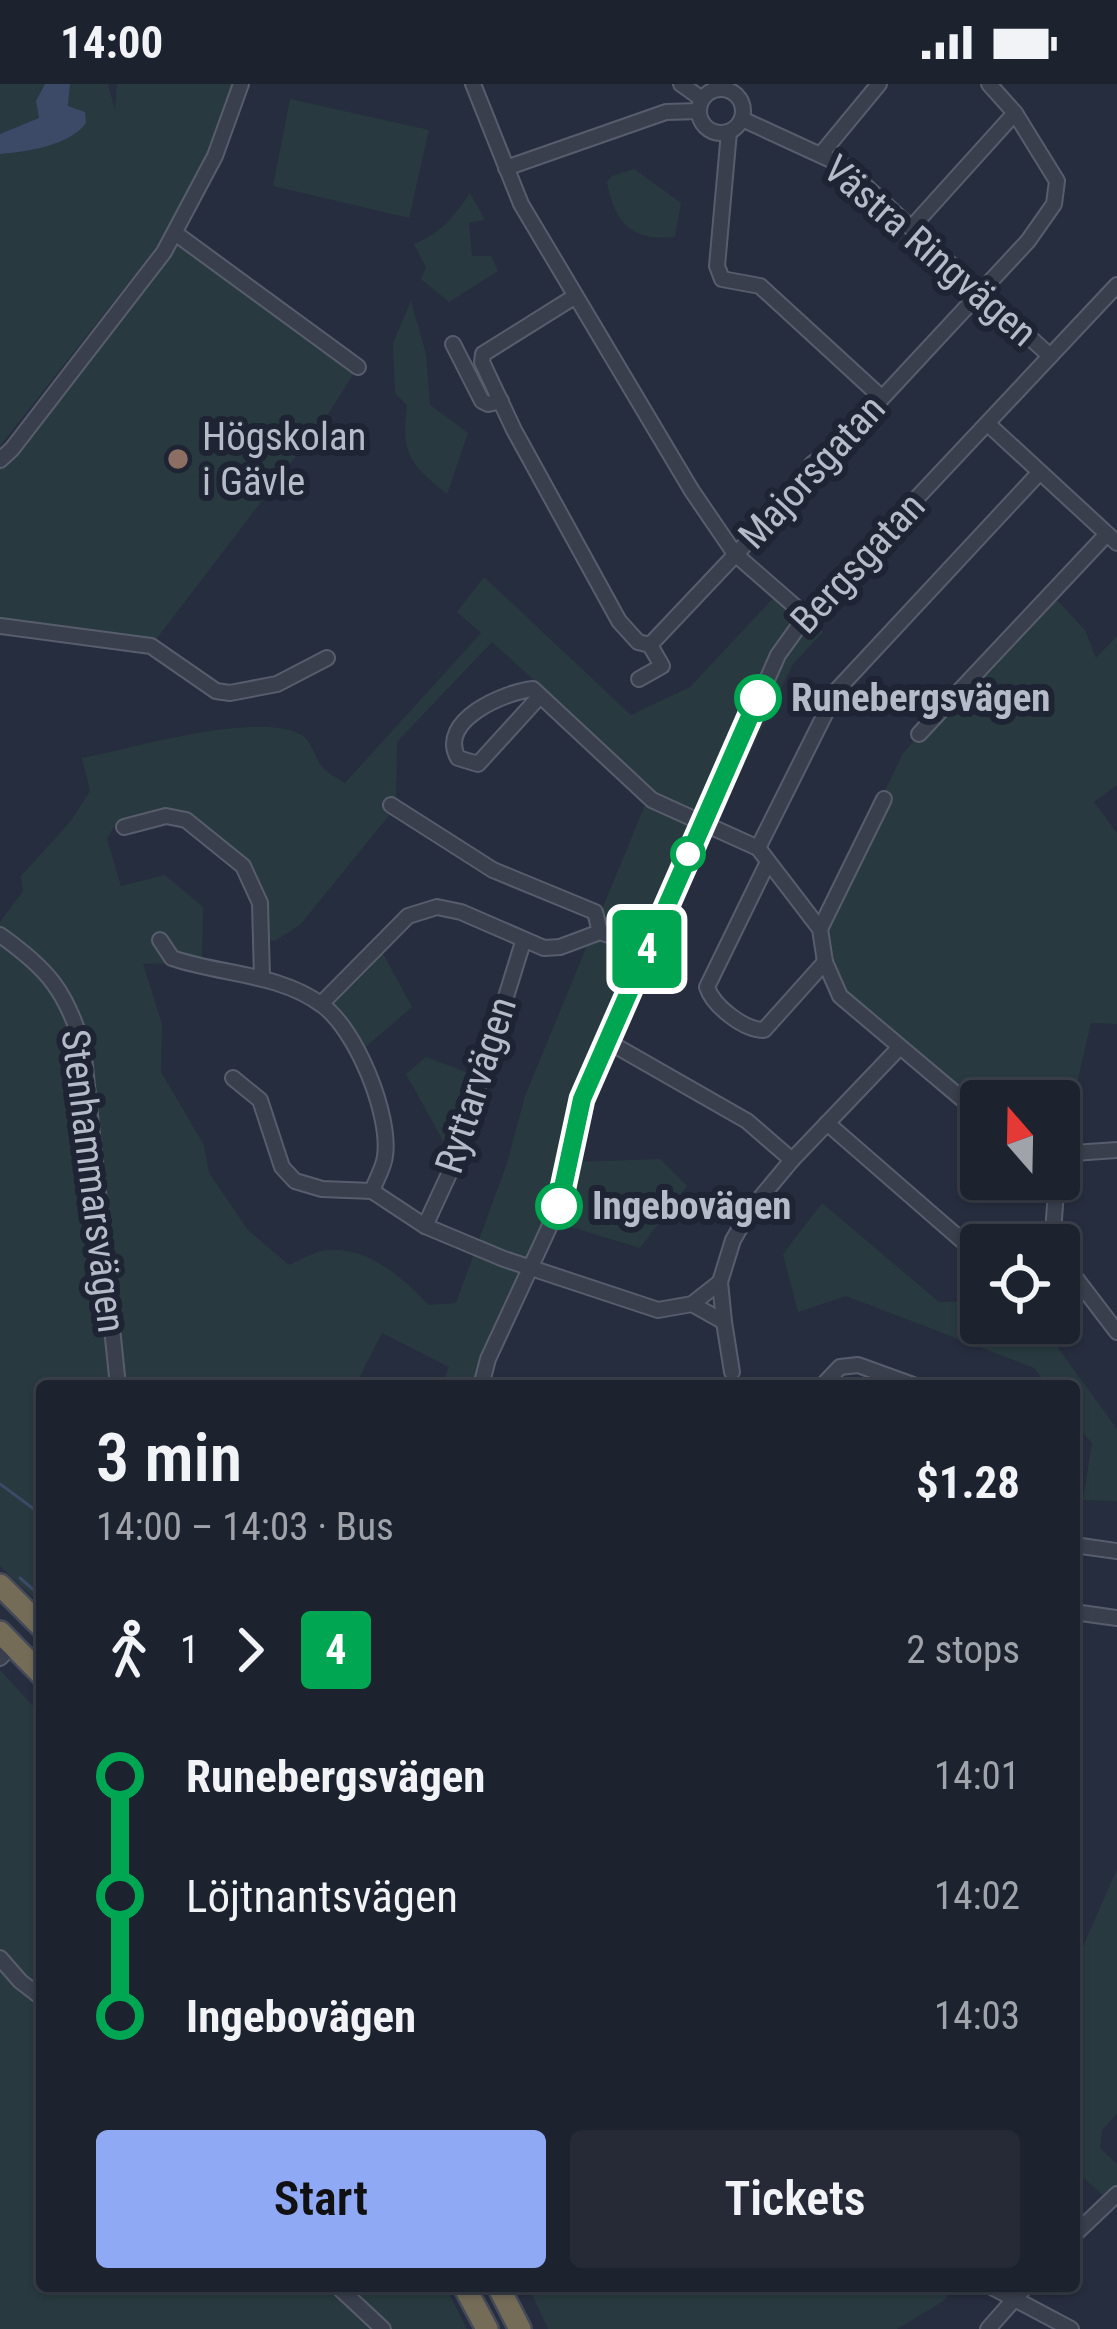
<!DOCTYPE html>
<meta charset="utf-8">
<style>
:root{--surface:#1c222e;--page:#252a36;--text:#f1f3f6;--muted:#a0a4aa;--line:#3a3f4a;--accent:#8fa9f5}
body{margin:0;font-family:"Roboto Condensed",sans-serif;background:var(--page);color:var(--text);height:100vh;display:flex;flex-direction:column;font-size:45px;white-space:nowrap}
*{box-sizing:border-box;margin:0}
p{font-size:39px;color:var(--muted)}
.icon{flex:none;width:66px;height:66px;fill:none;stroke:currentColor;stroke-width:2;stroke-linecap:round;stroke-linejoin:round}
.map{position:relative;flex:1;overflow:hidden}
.panel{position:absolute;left:36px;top:1296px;width:1044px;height:912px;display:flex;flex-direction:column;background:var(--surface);border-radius:12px;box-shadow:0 3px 9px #0004,0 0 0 3px var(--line)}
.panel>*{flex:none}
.badge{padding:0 24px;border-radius:9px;font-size:42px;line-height:78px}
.needle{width:78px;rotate:340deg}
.tools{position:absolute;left:960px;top:996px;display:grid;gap:24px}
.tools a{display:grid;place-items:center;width:120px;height:120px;border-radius:12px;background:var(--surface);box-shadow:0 3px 9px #0004,0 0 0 3px var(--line);font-size:60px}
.map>.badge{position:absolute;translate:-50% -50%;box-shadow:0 0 0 6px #fff}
.legs{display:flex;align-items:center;gap:18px;height:132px;padding:0 60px;font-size:39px}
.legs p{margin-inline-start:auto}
.summary{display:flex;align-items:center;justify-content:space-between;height:204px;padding:0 60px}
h1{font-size:66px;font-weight:600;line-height:90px}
.primary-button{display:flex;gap:24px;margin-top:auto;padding:24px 60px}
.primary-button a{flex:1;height:138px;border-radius:12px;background:var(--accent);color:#111;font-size:48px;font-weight:600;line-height:138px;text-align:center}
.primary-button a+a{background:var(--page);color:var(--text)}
ul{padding:0 60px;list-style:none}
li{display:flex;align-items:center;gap:42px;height:120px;font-size:45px}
li i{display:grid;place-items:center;width:18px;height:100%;margin:0 15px;background:currentColor}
li i::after{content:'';width:30px;height:30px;margin:-15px;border:9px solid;border-radius:50%;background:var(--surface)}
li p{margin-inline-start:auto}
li:first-child i{background:linear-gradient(#0000 50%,currentColor 0)}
li:last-child i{background:linear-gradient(currentColor 50%,#0000 0)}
.status{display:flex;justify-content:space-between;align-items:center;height:84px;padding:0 60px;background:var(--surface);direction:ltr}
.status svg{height:33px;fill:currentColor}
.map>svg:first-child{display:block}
.green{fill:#283a3f;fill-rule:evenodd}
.water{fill:#3c4967}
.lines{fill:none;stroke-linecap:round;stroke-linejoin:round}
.stream{stroke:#3c4967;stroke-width:3}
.minor-casing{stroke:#575d6c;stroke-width:18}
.highway-casing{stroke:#444a59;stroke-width:26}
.minor{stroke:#3a3f4e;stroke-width:14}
.highway{stroke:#746c57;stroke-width:21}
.line-1-casing{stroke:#fff;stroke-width:27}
.line-1{stroke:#00a651;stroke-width:18}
.education-dot{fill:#8d6e63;stroke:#1e2433;stroke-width:4.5}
.stop-1-dot{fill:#fff;stroke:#00a651;stroke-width:6}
.labels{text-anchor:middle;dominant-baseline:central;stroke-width:12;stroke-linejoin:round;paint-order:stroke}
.street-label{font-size:39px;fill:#b6bbc9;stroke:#1e2433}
.poi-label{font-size:39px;fill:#b6bbc9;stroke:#1e2433;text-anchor:start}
.stop-label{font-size:39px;font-weight:bold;fill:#b6bbc9;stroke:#1e2433;text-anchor:start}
</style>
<div class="status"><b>14:00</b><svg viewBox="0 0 49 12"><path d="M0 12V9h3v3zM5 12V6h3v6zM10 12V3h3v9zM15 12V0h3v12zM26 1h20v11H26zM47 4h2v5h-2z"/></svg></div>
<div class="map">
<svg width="1117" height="2245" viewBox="0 0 1117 2245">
<rect width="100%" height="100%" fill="#262d3e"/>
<g class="green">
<path d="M0 0H45L40 34 0 50Z"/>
<path d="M70 0H108L115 26 117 0H235L211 69 162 156 0 362V70L23 68 68 22Z"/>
<path d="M290 15 429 46 409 134 273 102Z"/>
<path d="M634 85 681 119 675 153C633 158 614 139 607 98L612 92Z"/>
<path d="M470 109 485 136 469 139 472 172H491L498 187 449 218 421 195 426 183 414 160C441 149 454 133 470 109Z"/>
<path d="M175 149 358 283 326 333 151 562 0 542V375Z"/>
<path d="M411 217 426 270 430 321 468 349 447 410C409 379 401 370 407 321L395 309 393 259Z"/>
<path d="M484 493 631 631 690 603 781 506 823 548 793 580 582 1015 572 1078 660 1075 687 1102 640 1164 551 1137 487 1302H441L449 1283 382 1249 355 1302H42V1522L0 1482V838L23 807 21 792 70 738 90 707 82 674C131 665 262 625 303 652 312 659 315 673 322 683 328 690 337 694 345 699L481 549 457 528ZM492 558 652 704 525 1012 507 1079 456 1219 429 1221C401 1193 369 1162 326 1166 314 1168 300 1176 289 1181L248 1146 209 1089 204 1061 161 988 162 940 143 880 202 879 203 823 165 791 121 802 107 755 118 736 164 725 188 729 248 778 255 789 260 800 268 856 275 857 300 841 391 729 396 716 397 658Z"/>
<path d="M1052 511 1085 546 1096 574 1117 552V701L1094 718 1117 749V940L1091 939 1061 1068 1059 1017H981V1031L840 912 820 845 903 669Z"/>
<path d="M382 868 412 923 362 966 333 919Z"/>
<path d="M426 973 466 988 446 1062 406 990Z"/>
<path d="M822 1119 939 1218 981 1217V1239H1040L1117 1345V1417L1083 1416 1092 1359 1076 1340 1083 1331 1074 1322V1302H1048L1034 1284 846 1212 798 1228 783 1170Z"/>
<path d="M0 1586 42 1632V2202H445L467 2245H0Z"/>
<path d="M1117 1785V2030L1102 2046 1100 2064 1117 2080V2124L1074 2085V1883Z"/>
<path d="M528 2202H952L945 2216 897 2245H548Z"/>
</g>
<path class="water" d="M45 0H70L68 22 85 28 86 39C71 61 27 68 0 70V50L39 34 36 17Z"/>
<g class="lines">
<g class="stream">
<path d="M0 1400 42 1431"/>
<path d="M20 1494 36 1508 42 1502"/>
</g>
<defs>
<g id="minor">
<path d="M473 0 521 120 692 407 735 470 806 532"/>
<path d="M681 0 702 15"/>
<circle cx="721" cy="27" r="22"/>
<path d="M742 35 844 82 1050 272"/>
<path d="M729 48 717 182 722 195 760 202 881 313"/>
<path d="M822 69 879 0"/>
<path d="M506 84 666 28 699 27"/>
<path d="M912 143 1015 29"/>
<path d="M175 149 358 283"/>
<path d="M574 213 483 270 482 278 514 346 619 537 638 558 650 561 789 414 812 380 844 355 1028 157 1054 120 1057 97 1015 29 989 0"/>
<path d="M453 260 482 317 488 320 501 317"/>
<path d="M988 340 1117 459"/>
<path d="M0 376 12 365 164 168 215 72 241 0"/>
<path d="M0 542 151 562 216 607 230 609 277 600 327 574"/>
<path d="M639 595 662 582 650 561"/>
<path d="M540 612 478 680 458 674C437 637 504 608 533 605L652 716 758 764 820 845 825 878 840 912 981 1031"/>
<path d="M919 650 1107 450"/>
<path d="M391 721 493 786 595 828 600 848"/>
<path d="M124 743 166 732 186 736 243 782 260 819 262 894"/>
<path d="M758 764 837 606 1040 388"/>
<path d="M767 780 707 903C713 922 744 946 764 946L825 878"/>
<path d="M820 845 884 715"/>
<path d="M0 851C48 885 66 907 83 963L118 1302"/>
<path d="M160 856 172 874C221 891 279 889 322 921 356 945 391 1031 385 1072 384 1083 376 1096 372 1107"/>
<path d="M321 920 408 832 437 823 461 828 544 864 560 863 600 848 647 864"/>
<path d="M607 957 747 1037 792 1076"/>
<path d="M233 994 260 1016 282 1083 295 1097 322 1105 372 1107 425 1142 504 1175 658 1226 692 1220 720 1198 733 1156 751 1125 792 1076 899 964"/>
<path d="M827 1039 981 1173"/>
<path d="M1059 1070 1117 1066"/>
<path d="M425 1142 455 1077 523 858"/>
<path d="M1052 1161 1057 1095"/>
<path d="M1059 1172 1117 1248"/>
<path d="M692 1220 724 1238 720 1198"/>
<path d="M724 1238 732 1288"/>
<path d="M481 1302 488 1275 559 1122 582 1015 778 571 806 532 1117 201"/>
<path d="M822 1302 840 1283 858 1281 916 1302"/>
<path d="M1074 1461 1117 1467"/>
<path d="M1074 1528 1117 1534"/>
<path d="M0 1574 3 1571"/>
<path d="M0 1874 20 1897 42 1914"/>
<path d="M1074 2151 1117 2110"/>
<path d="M337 2202 383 2245"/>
<path d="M990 2202 1071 2245"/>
<path d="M988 2245 1026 2202"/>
</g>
<g id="highway">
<path d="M0 1501 42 1543"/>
<path d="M0 1548 42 1591"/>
<path d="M464 2202 487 2245"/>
<path d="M498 2202 520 2245"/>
</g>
</defs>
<use href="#minor" class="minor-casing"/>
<use href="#highway" class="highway-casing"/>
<use href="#minor" class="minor"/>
<use href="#highway" class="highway"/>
</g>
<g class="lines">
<defs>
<path id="line-1" d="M559 1122 582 1015 758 614"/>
</defs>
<use href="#line-1" class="line-1-casing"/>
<use href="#line-1" class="line-1"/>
</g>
<circle class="education-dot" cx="178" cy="375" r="12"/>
<g class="stop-1-dot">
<circle cx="758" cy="614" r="21"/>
<circle cx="688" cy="770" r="15"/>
<circle cx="559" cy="1122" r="21"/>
</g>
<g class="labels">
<g class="street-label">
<text transform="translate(930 167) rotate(41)">Västra Ringvägen</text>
<text transform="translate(812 388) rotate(-47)">Majorsgatan</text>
<text transform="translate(858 479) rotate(-47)">Bergsgatan</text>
<text transform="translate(476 1001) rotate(-72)">Ryttarvägen</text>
<text transform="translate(93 1097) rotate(83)">Stenhammarsvägen</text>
</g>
<g class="poi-label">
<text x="202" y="353">Högskolan<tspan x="202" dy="45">i Gävle</tspan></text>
</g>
<g class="stop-label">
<text x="791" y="614">Runebergsvägen</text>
<text x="592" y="1122">Ingebovägen</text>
</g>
</g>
</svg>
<div class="tools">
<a><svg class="needle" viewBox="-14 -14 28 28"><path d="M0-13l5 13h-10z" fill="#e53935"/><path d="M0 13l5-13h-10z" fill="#a0a4aa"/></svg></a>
<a><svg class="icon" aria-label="locate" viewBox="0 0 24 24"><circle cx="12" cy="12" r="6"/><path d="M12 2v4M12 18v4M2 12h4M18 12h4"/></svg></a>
</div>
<b class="badge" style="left:647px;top:865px;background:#00a651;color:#fff">4</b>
<section class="panel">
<div class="summary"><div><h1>3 min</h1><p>14:00 – 14:03 · Bus</p></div><b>$1.28</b></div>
<div class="legs"><svg class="icon" aria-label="walk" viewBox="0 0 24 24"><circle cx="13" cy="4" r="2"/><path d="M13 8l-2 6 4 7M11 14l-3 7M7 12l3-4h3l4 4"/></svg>1<svg class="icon" aria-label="forward" viewBox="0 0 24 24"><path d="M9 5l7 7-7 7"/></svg><b class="badge" style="background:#00a651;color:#fff">4</b><p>2 stops</p></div>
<ul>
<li><i style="color:#00a651"></i><b>Runebergsvägen</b><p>14:01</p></li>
<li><i style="color:#00a651"></i><span>Löjtnantsvägen</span><p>14:02</p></li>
<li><i style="color:#00a651"></i><b>Ingebovägen</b><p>14:03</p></li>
</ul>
<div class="primary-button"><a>Start</a><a>Tickets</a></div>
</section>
</div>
